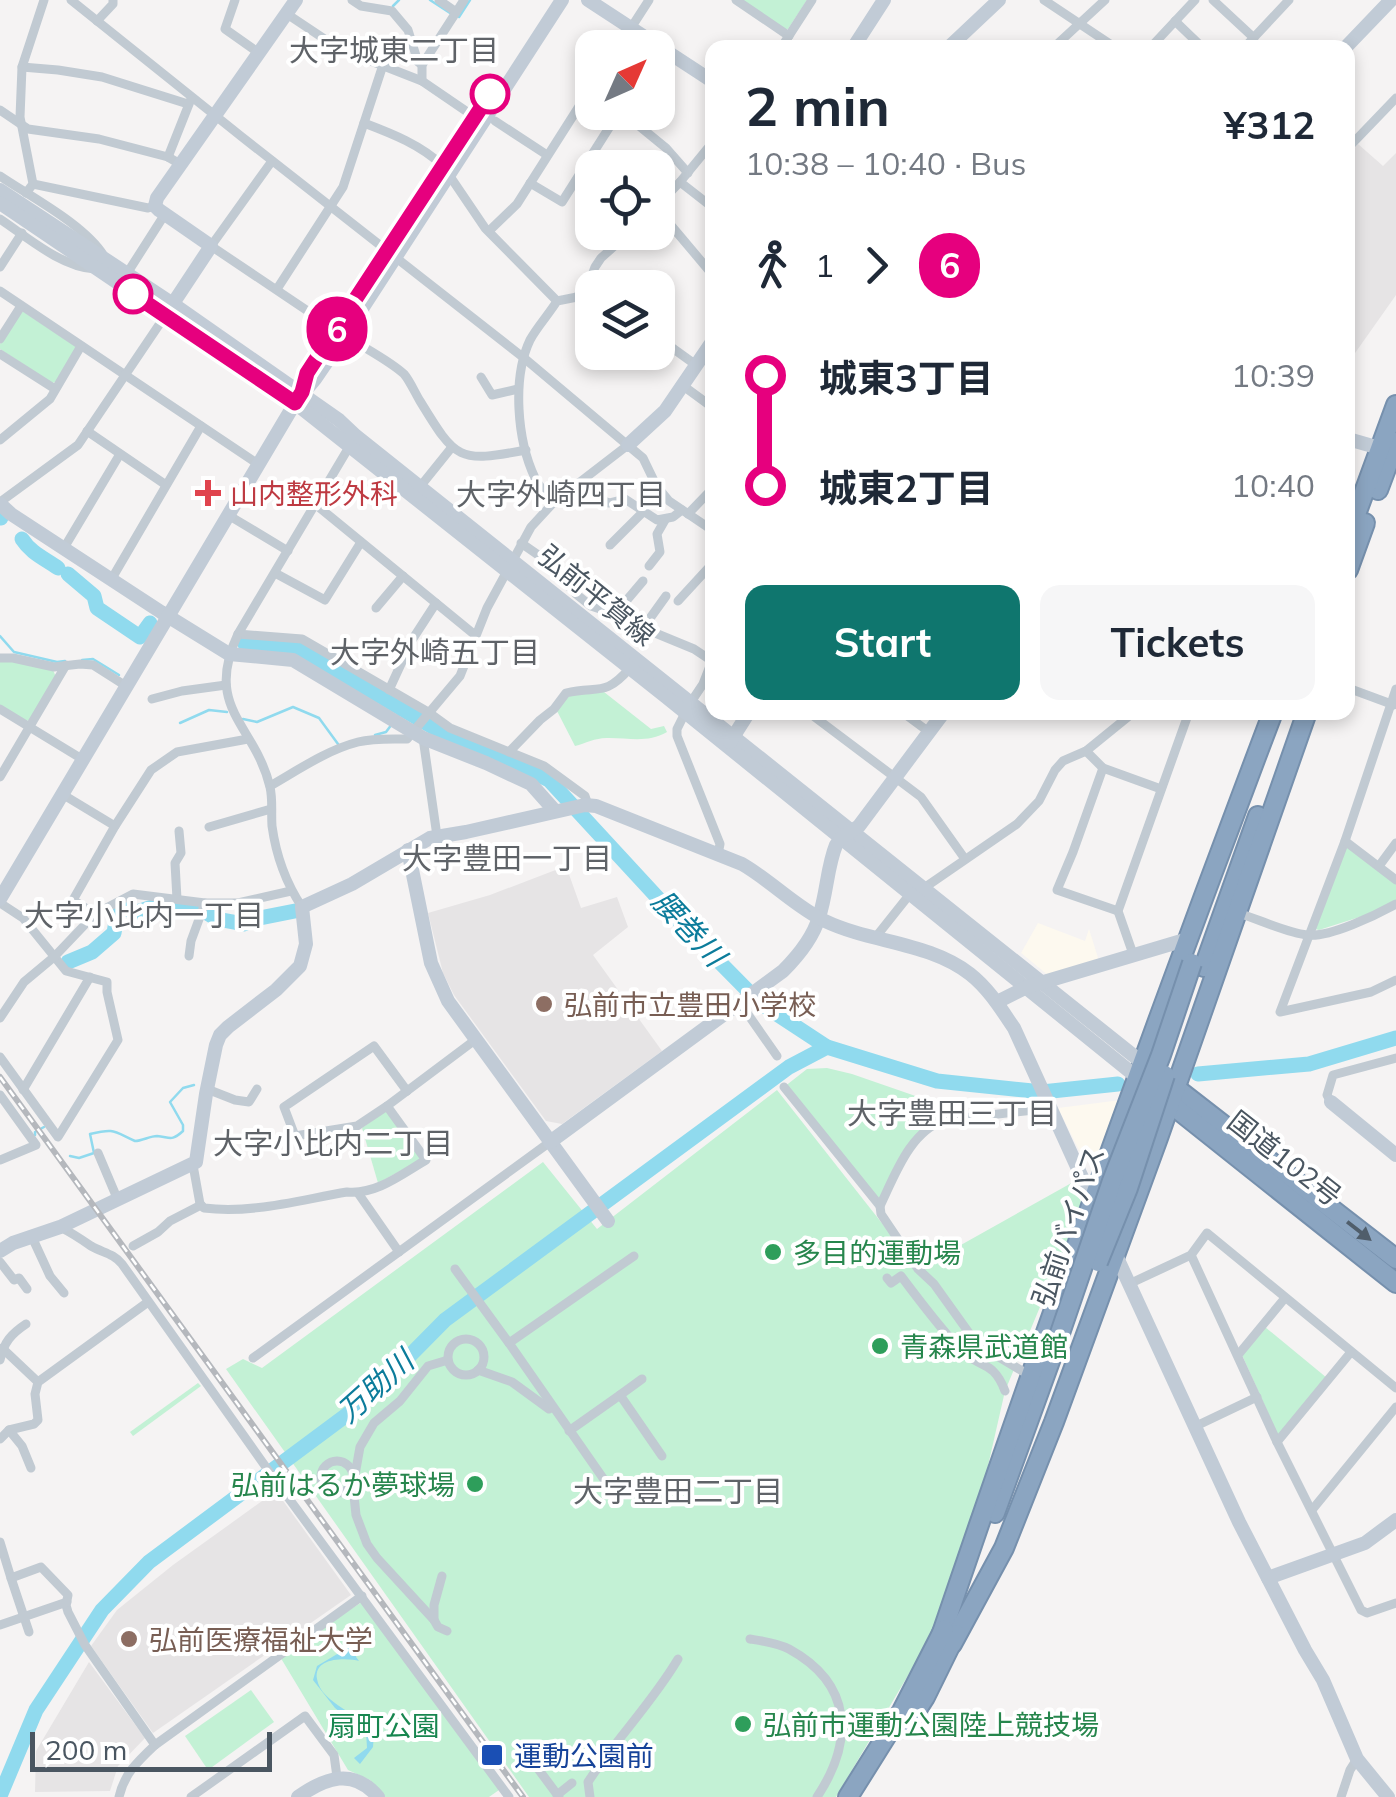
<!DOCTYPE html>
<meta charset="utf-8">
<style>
:root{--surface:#fff;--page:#f6f6f7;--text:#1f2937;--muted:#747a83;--accent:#0f766e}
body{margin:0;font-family:Mulish,"Noto Sans JP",sans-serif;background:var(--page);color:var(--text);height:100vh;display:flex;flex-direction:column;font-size:38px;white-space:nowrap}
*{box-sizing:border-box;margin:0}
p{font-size:32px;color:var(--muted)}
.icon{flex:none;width:55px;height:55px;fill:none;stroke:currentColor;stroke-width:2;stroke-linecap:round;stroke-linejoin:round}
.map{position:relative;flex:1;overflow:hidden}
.drawer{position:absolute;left:705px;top:40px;width:650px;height:680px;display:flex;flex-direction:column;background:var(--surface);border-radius:20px;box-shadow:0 5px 15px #0003}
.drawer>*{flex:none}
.badge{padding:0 20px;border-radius:32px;font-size:35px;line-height:65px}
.needle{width:65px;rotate:45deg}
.fabs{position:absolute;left:575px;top:30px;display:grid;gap:20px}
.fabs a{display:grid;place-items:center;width:100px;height:100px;border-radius:20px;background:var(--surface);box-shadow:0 5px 15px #0003;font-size:50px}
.scale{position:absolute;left:30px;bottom:25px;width:242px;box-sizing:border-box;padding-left:10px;border:5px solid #4a5661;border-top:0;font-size:28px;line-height:35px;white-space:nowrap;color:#4a5661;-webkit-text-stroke:8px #fff;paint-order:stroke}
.map>.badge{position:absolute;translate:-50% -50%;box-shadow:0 0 0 5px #fff}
.legs{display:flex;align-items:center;gap:15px;height:110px;padding:0 40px;font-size:32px}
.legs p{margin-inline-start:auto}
.summary{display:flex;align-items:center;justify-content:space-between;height:170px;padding:0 40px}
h1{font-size:55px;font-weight:700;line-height:75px}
.cta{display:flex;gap:20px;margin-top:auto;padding:20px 40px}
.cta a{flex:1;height:115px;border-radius:20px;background:var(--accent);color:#fff;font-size:40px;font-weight:700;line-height:115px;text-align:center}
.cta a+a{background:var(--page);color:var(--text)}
ul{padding:0 40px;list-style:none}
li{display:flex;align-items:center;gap:35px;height:110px;font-size:38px}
li i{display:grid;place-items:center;width:15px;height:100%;margin:0 12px;background:currentColor}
li i::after{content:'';width:25px;height:25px;margin:-12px;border:8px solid;border-radius:50%;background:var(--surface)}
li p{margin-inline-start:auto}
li:first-child i{background:linear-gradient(#0000 50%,currentColor 0)}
li:last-child i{background:linear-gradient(currentColor 50%,#0000 0)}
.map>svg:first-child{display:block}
.commercial{fill:#fdf9ef}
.education{fill:#e6e4e5}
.green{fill:#c3f1d5}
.water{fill:#90daee}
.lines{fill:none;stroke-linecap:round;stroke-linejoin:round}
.stream{stroke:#90daee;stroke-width:2.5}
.river{stroke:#90daee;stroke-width:15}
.highway-casing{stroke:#7690ad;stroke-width:22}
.street{stroke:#c1cad2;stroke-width:9}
.secondary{stroke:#c1cbd6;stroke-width:14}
.highway{stroke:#8ba5c1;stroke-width:18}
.rail-casing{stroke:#b5b8bd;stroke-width:6}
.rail{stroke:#fff;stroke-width:2.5;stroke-dasharray:8;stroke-linecap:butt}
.highway-bridge-casing{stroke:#7690ad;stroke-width:22;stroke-linecap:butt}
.highway-bridge{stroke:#8ba5c1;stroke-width:18}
.oneway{fill:#505e6b}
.line-1-casing{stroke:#fff;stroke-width:22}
.line-1{stroke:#e6007e;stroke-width:15}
.stop-1-dot{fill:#fff;stroke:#e6007e;stroke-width:5}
.health-dot{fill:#e0444e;stroke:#fff;stroke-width:4}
.education-dot{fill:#8d6e63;stroke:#fff;stroke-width:4}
.leisure-dot{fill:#2e9e5b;stroke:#fff;stroke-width:4}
.transit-dot{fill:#1a4fb4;stroke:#fff;stroke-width:4}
.labels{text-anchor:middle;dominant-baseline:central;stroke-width:8;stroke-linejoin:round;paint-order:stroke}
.health-label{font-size:28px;fill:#be3a42;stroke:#fff;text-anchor:start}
.street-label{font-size:28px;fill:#4a5661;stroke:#fff}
.education-label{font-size:28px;fill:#785e54;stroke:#fff;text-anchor:start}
.leisure-label{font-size:28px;fill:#27864d;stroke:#fff;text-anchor:start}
.park-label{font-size:28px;fill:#17864f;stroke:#fff}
.transit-label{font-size:28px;fill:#164399;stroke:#fff;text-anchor:start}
.neighbourhood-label{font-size:30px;fill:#5f6368;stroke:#fff}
.water-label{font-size:30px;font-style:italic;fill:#0c7c9b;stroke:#fff}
</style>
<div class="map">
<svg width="1396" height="1797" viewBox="0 0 1396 1797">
<rect width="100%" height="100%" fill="#f5f3f3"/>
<g class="commercial">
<path d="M1038 923 1085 941 1089 929 1099 961 1049 976 1021 953Z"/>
<path d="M1121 1100 1097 1164H1090L1083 1158 1058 1108Z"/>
</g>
<g class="education">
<path d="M1358 144 1383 166 1396 153V295L1348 363V156Z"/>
<path d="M566 866 581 908 617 897 628 927 593 955 662 1051 562 1124 546 1121 454 995 443 973 428 913 490 895Z"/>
<path d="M276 1491 351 1595 153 1733 91 1646 117 1610 173 1565Z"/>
<path d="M89 1662 145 1738 118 1766 110 1791 35 1792 36 1751Z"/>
</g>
<g class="green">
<path d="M742 0H807L788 29H784Z"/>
<path d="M21 312H24L75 346 76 349 56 382 52 383 0 349V344Z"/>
<path d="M3 660 53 670 56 677 30 720 26 721 0 705V662Z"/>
<path d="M604 692 651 729 664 726 667 732C648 743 630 738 609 738 597 737 586 743 575 746L557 711 560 701 576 693Z"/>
<path d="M1346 845 1396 884V902L1369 914 1319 930 1315 929Z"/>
<path d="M827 1068 852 1074 927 1100 957 1106 959 1112 953 1119 919 1136 880 1206 784 1087 807 1069Z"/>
<path d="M777 1090 918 1269 1075 1181 1082 1206 1005 1391 975 1523 926 1645 836 1797H529L226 1369 243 1359 262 1368 543 1162 597 1229Z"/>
<path d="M387 1110 422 1159 378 1183 362 1128Z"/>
<path d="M1265 1327 1327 1378 1278 1435 1242 1355Z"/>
<path d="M198 1383 201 1386 133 1436 130 1432Z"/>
<path d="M362 1602 499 1790 489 1797H383L370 1780 348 1770 279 1655Z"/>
<path d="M251 1690 274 1722 208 1770 185 1736Z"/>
</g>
<path class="water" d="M354 1630 357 1631C354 1641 360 1648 356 1657L359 1661C349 1658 313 1656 317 1679 321 1704 362 1714 374 1733L373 1747 360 1764 354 1758 367 1748 366 1732 335 1708 313 1680 317 1666 349 1647Z"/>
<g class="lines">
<g class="stream">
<path d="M430 0 450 13"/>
<path d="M393 6 399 0"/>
<path d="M459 17 470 0"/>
<path d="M0 636 14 652 57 662 65 661"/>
<path d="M82 660 93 659 119 675"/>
<path d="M397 717 403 710"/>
<path d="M243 719 257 722 293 707 319 718 338 744"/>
<path d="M180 723 209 710 227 712"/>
<path d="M375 735 386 732 392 724"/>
<path d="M35 1135V1132L44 1127"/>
<path d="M70 1156 79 1158 94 1153 90 1134C115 1128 113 1131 135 1141 142 1141 150 1136 157 1136 170 1137 171 1142 183 1131V1125L170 1102 183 1088 194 1085"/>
</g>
<g class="river">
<path d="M0 516 1 518"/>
<path d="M22 539C31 553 44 558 58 568"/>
<path d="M68 574 94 596 97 608 140 637 150 623"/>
<path d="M245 644 296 647 450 737 513 762 549 780 680 922 760 1003 827 1047 937 1081 1042 1092 1118 1084"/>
<path d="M68 962 92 952 114 933 118 909 121 908 137 912 159 905H183L199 908 217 919 244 924 255 919 295 911"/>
<path d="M1198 1074 1309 1064 1396 1038"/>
<path d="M0 1796 36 1710 102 1610 149 1562 364 1402 445 1320 789 1067 827 1047"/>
</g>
<defs>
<g id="highway">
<path d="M1378 490 1396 442"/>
<path d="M1348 536 1396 405"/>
<path d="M1348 570 1365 523"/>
<path d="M1204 967 1258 816"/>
<path d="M1168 1082 1396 1259"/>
<path d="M1162 1097 1396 1283"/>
<path d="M995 1513 1058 1339"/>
<path d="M941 1636C1046 1326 1157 1018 1273 712"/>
<path d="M952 1644 1004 1548 1054 1422 1158 1138 1307 712"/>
<path d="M907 1725 925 1697 956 1634"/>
<path d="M848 1797 902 1711 944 1629"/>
</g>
</defs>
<use href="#highway" class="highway-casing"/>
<g class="street">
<path d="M71 0 242 137 524 358 643 458 656 485 669 501 712 530"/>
<path d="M235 0 225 29 259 53"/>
<path d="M352 0 361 6 392 11 408 30 418 62 422 65"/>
<path d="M439 0 456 12"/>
<path d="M736 0 789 36"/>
<path d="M1044 0 1116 48"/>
<path d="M1213 0 1254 38"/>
<path d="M287 14 326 40 353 54 422 81 482 122"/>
<path d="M97 21 113 4V0"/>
<path d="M1175 21 1203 48"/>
<path d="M618 48 649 0"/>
<path d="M781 48 812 0"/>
<path d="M1053 48 1105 0"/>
<path d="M1150 48 1195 0"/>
<path d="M1244 48 1289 0"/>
<path d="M22 67 58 70 102 77 188 104"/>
<path d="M422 81V65L464 0"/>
<path d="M0 110 28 129 99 139 168 157 180 164"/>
<path d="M622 112 666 148 688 173"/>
<path d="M495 121 547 155"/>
<path d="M364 123C393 134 421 145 443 166L485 228 557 301"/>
<path d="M1348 148 1396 98"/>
<path d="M168 157 191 99"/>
<path d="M272 161 211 246 336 330"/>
<path d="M0 176C31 197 85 225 104 256"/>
<path d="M680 182 712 207"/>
<path d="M530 183 562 202 619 112"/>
<path d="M33 184 148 208 155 206"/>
<path d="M26 193 33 184 20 117 22 67 44 0"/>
<path d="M658 205 680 182 712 143"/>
<path d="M658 210 712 274"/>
<path d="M0 219C27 237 61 267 95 269"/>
<path d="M489 231 517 204 592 86"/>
<path d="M0 267 22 233"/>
<path d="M126 275 165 214"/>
<path d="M277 289 343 187 382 68"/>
<path d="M0 291 258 464"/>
<path d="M577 297 592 312"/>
<path d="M345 335C362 347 389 360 404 374 410 381 415 393 420 401 456 460 458 463 526 450"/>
<path d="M658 335 671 347 696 365"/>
<path d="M0 339 21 306"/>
<path d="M0 354 55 389"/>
<path d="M481 377 492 395 518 389"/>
<path d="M682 385 712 407"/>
<path d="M87 431 166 485"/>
<path d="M0 440 50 399 81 346"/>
<path d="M419 488 452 447"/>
<path d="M572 488 609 503 625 499 657 520 673 517 682 510"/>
<path d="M0 502 78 445 165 316"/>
<path d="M554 502C547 494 539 487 535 478 517 440 512 378 530 340 537 327 549 314 557 301L577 297 591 278 595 267 601 258 630 232"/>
<path d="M315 504 475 635"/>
<path d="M688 514 712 489"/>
<path d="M228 515 288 551"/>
<path d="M521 543 544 559 576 594 591 606 615 614 643 628 694 649 712 661"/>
<path d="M610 545 644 511"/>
<path d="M64 548 120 454"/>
<path d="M649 566 660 552 657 534 665 520"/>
<path d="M275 573 325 600 361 542"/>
<path d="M111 580 201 426"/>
<path d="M678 601 712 564"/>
<path d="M376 608 403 576"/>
<path d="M615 614 643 581"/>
<path d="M643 628 666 596"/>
<path d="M238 634 302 639 428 712 450 728 544 766 585 796 588 805"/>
<path d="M0 658H13L54 667 80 664 93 665 126 686"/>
<path d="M1348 688 1394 705"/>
<path d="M1396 689 1345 841 1280 1012 1371 992 1396 980"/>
<path d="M389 690 412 640 436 603"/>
<path d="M152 699 182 691 226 685"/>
<path d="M691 702 703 684 712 661"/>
<path d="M0 709 82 759"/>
<path d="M808 712 921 797 965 859"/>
<path d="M902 712 929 732"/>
<path d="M685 713 677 729V736L720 844 718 854"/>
<path d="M423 738 437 836"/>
<path d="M1086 751 1103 768 1161 789"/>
<path d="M509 752 540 720 554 709 566 693C598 685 604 698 630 668"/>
<path d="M1103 768 1073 852 1057 890 1118 911"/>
<path d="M0 777 66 665"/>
<path d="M270 786C298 770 327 750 358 742 374 738 391 739 407 739L460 676 487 608 531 527 554 502 628 445"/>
<path d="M62 794 115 826"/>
<path d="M209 827 271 809"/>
<path d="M1345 841 1396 880"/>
<path d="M1379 866 1396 843"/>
<path d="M177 899 175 863 181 853 179 831"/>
<path d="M0 903 23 918 66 971 107 982V992L118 1040 58 1137 0 1057"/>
<path d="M302 907C286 883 276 855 272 826 271 813 273 800 270 787 255 724 203 709 238 634L352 442"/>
<path d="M1238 913C1258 919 1287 933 1307 935 1329 938 1376 915 1396 904"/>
<path d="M95 914 73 900 115 826 151 770 177 752 248 739"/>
<path d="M875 938 910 894 924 888 1017 824 1039 801 1055 770 1063 761 1086 751 1134 712"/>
<path d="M1133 954 1118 911 1189 712"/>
<path d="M189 956 191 941 205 903"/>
<path d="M740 1003 777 1056"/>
<path d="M0 1018 24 982 54 957 95 914 133 894 205 903H238L291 891"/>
<path d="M784 1087 880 1206 881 1214 918 1269 934 1284 977 1344 1029 1375"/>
<path d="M207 1089 235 1100 249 1102 257 1089"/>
<path d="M23 1090 90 977"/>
<path d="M0 1095 36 1145 0 1160"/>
<path d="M1331 1102 1327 1095 1333 1075 1396 1058"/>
<path d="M387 1106 357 1126 295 1136 284 1107 374 1046 407 1091"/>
<path d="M98 1153 117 1198"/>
<path d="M193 1165 200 1204 204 1208C252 1214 299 1200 347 1192 376 1195 402 1174 426 1160L387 1106 475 1040"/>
<path d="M358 1193 399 1252"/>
<path d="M880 1206C895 1175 910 1131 945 1120L1052 1108"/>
<path d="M60 1227C72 1233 81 1239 91 1246 103 1253 113 1253 122 1264L273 1477 509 1797"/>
<path d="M32 1237 50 1276 64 1293"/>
<path d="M133 1246 158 1232 170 1221 201 1205"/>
<path d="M1191 1255 1277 1442 1361 1610 1367 1613 1396 1603"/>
<path d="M0 1262 14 1280 19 1278 27 1289"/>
<path d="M455 1269 509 1343"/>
<path d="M887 1278 891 1283 901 1276C920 1301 939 1327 961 1350 979 1369 993 1359 1005 1391"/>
<path d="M1129 1284 1191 1255 1207 1233 1396 1388"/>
<circle cx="466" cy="1357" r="18"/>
<path d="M2 1348 38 1382"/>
<path d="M1238 1355 1285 1298"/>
<path d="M253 1358 550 1142"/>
<path d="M0 1360C4 1342 11 1334 26 1324"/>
<path d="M478 1370 512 1382 549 1409"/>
<path d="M642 1379 620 1395 662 1456"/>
<path d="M1194 1427 1257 1397"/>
<path d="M9 1430 22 1446 31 1468"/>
<path d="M569 1431 620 1395"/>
<path d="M0 1439 9 1430 34 1424 38 1420 35 1394 38 1382 148 1302"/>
<path d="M1277 1442 1351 1352"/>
<circle cx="337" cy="1477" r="16"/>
<path d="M612 1491 509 1343 634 1256"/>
<path d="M1312 1510 1396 1407"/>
<path d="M0 1542 11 1578 41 1567 68 1595 66 1605 68 1612 85 1645 155 1745"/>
<path d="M11 1578 29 1632"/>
<path d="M434 1620V1605L442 1576"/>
<path d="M0 1625 67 1602"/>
<path d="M447 1631 438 1627 434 1620 377 1558 367 1544 356 1515 353 1486 360 1447 374 1423 400 1401 428 1366 448 1360"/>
<path d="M750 1639C763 1641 778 1643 789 1649 853 1684 854 1741 817 1797"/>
<path d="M533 1762 559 1797"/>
<path d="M557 1795 572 1783"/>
<path d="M119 1797C124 1774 138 1761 155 1745L362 1596"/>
<path d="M191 1797 305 1716 334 1755 337 1777"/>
<path d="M590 1797 588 1782C616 1739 652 1703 678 1659"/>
<path d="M1341 1797 1350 1770 1357 1759"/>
</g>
<g class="secondary">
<path d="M588 0 712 81"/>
<path d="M853 48 884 0"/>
<path d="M948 48 999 0"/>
<path d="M1345 48 1391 0"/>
<path d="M0 190 173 304 339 420 356 436 1144 1064"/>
<path d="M0 203 295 403 665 696 1138 1078"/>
<path d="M170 308 211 246 159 210 155 206 157 198 296 0"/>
<path d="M302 392 307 373 351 307"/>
<path d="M1348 439 1390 451"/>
<path d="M628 445 665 411 712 342"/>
<path d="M0 504 11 514 161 612 229 654 293 660 423 738 486 763 531 784 555 811"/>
<path d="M730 742 749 712"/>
<path d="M408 850 431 963 448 1001 608 1221"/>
<path d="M0 899 295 403 315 379 345 335 562 0"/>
<path d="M997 1002 1027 987 1188 939"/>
<path d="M1331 1102 1396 1155"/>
<path d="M550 1142 783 971C799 955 813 938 819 917 827 893 827 867 836 845L841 838 859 826 944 712"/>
<path d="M0 1251 13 1243 60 1227 196 1162 206 1094 216 1045 220 1035 228 1027 276 990 300 966 306 944 302 907 352 884 430 838 466 832 585 805 596 806 742 864C770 880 797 908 825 921 871 943 929 942 970 974 989 989 1001 1009 1014 1028L1094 1204"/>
<path d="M1114 1251 1239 1522 1305 1650 1323 1680 1357 1759 1388 1797"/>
<path d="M1268 1578 1365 1543 1396 1520"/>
<path d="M298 1797C325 1778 353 1767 378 1797"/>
</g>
<use href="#highway" class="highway"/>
<defs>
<path id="rail" d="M0 1077 523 1797"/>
</defs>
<use href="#rail" class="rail-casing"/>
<use href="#rail" class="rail"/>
<defs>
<g id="highway-bridge">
<path d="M1098 1262 1128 1188 1165 1075"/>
<path d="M1058 1339 1112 1181 1161 1055 1192 963"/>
</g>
</defs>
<use href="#highway-bridge" class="highway-bridge-casing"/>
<use href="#highway-bridge" class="highway-bridge"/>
</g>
<defs><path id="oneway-solid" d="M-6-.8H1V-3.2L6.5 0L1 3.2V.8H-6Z" transform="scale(2.5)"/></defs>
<use class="oneway" href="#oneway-solid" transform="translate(1359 1231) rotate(38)"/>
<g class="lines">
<defs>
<path id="line-1" d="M133 294 295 403 302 392 307 373 490 94"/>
</defs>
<use href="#line-1" class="line-1-casing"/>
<use href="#line-1" class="line-1"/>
</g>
<g class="stop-1-dot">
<circle cx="490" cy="94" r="18"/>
<circle cx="133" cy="294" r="18"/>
</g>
<path class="health-dot" d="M203 478h10v10h10v10h-10v10h-10v-10h-10v-10h10z"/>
<g class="education-dot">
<circle cx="544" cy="1004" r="10"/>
<circle cx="129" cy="1639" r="10"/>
</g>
<g class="leisure-dot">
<circle cx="773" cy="1252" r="10"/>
<circle cx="880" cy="1346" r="10"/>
<circle cx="475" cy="1484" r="10"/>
<circle cx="743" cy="1724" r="10"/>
</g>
<rect class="transit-dot" x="480" y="1743" width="24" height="24" rx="5"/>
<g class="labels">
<g class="health-label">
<text x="230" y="493">山内整形外科</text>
</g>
<g class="street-label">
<text transform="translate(597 595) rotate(39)">弘前平賀線</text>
<text transform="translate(1285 1158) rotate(38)">国道102号</text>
<text transform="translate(1068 1226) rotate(-71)">弘前バイパス</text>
</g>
<g class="education-label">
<text x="564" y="1004">弘前市立豊田小学校</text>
<text x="149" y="1639">弘前医療福祉大学</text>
</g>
<g class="leisure-label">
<text x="793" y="1252">多目的運動場</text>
<text x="900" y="1346">青森県武道館</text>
<text x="455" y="1484" text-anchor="end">弘前はるか夢球場</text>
<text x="763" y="1724">弘前市運動公園陸上競技場</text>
</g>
<g class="park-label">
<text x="384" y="1725">扇町公園</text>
</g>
<g class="transit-label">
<text x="514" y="1755">運動公園前</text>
</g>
<g class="neighbourhood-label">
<text x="394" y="50">大字城東二丁目</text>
<text x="561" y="494">大字外崎四丁目</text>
<text x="435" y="652">大字外崎五丁目</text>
<text x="507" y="858">大字豊田一丁目</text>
<text x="144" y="915">大字小比内一丁目</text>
<text x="952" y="1113">大字豊田三丁目</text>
<text x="333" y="1143">大字小比内二丁目</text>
<text x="678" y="1491">大字豊田二丁目</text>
</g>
<g class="water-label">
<text transform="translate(689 928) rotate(47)">腰巻川</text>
<text transform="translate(375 1386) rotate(-42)">万助川</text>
</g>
</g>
</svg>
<div class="fabs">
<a><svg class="needle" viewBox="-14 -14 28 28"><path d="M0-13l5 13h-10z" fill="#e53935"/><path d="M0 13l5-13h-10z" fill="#747a83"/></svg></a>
<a><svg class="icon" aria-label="locate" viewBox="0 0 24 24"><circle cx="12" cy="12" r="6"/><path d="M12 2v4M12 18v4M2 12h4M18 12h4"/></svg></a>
<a><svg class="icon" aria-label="layers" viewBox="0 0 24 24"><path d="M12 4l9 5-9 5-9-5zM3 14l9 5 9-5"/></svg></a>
</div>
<div class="scale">200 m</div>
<b class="badge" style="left:337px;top:329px;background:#e6007e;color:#fff">6</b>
<section class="drawer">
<div class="summary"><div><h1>2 min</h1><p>10:38 – 10:40 · Bus</p></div><b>¥312</b></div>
<div class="legs"><svg class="icon" aria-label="walk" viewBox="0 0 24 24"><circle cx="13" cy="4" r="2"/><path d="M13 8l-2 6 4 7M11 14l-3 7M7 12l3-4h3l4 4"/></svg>1<svg class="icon" aria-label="forward" viewBox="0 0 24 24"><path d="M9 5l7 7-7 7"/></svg><b class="badge" style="background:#e6007e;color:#fff">6</b></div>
<ul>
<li><i style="color:#e6007e"></i><b>城東3丁目</b><p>10:39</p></li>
<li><i style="color:#e6007e"></i><b>城東2丁目</b><p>10:40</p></li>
</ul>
<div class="cta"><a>Start</a><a>Tickets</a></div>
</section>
</div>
